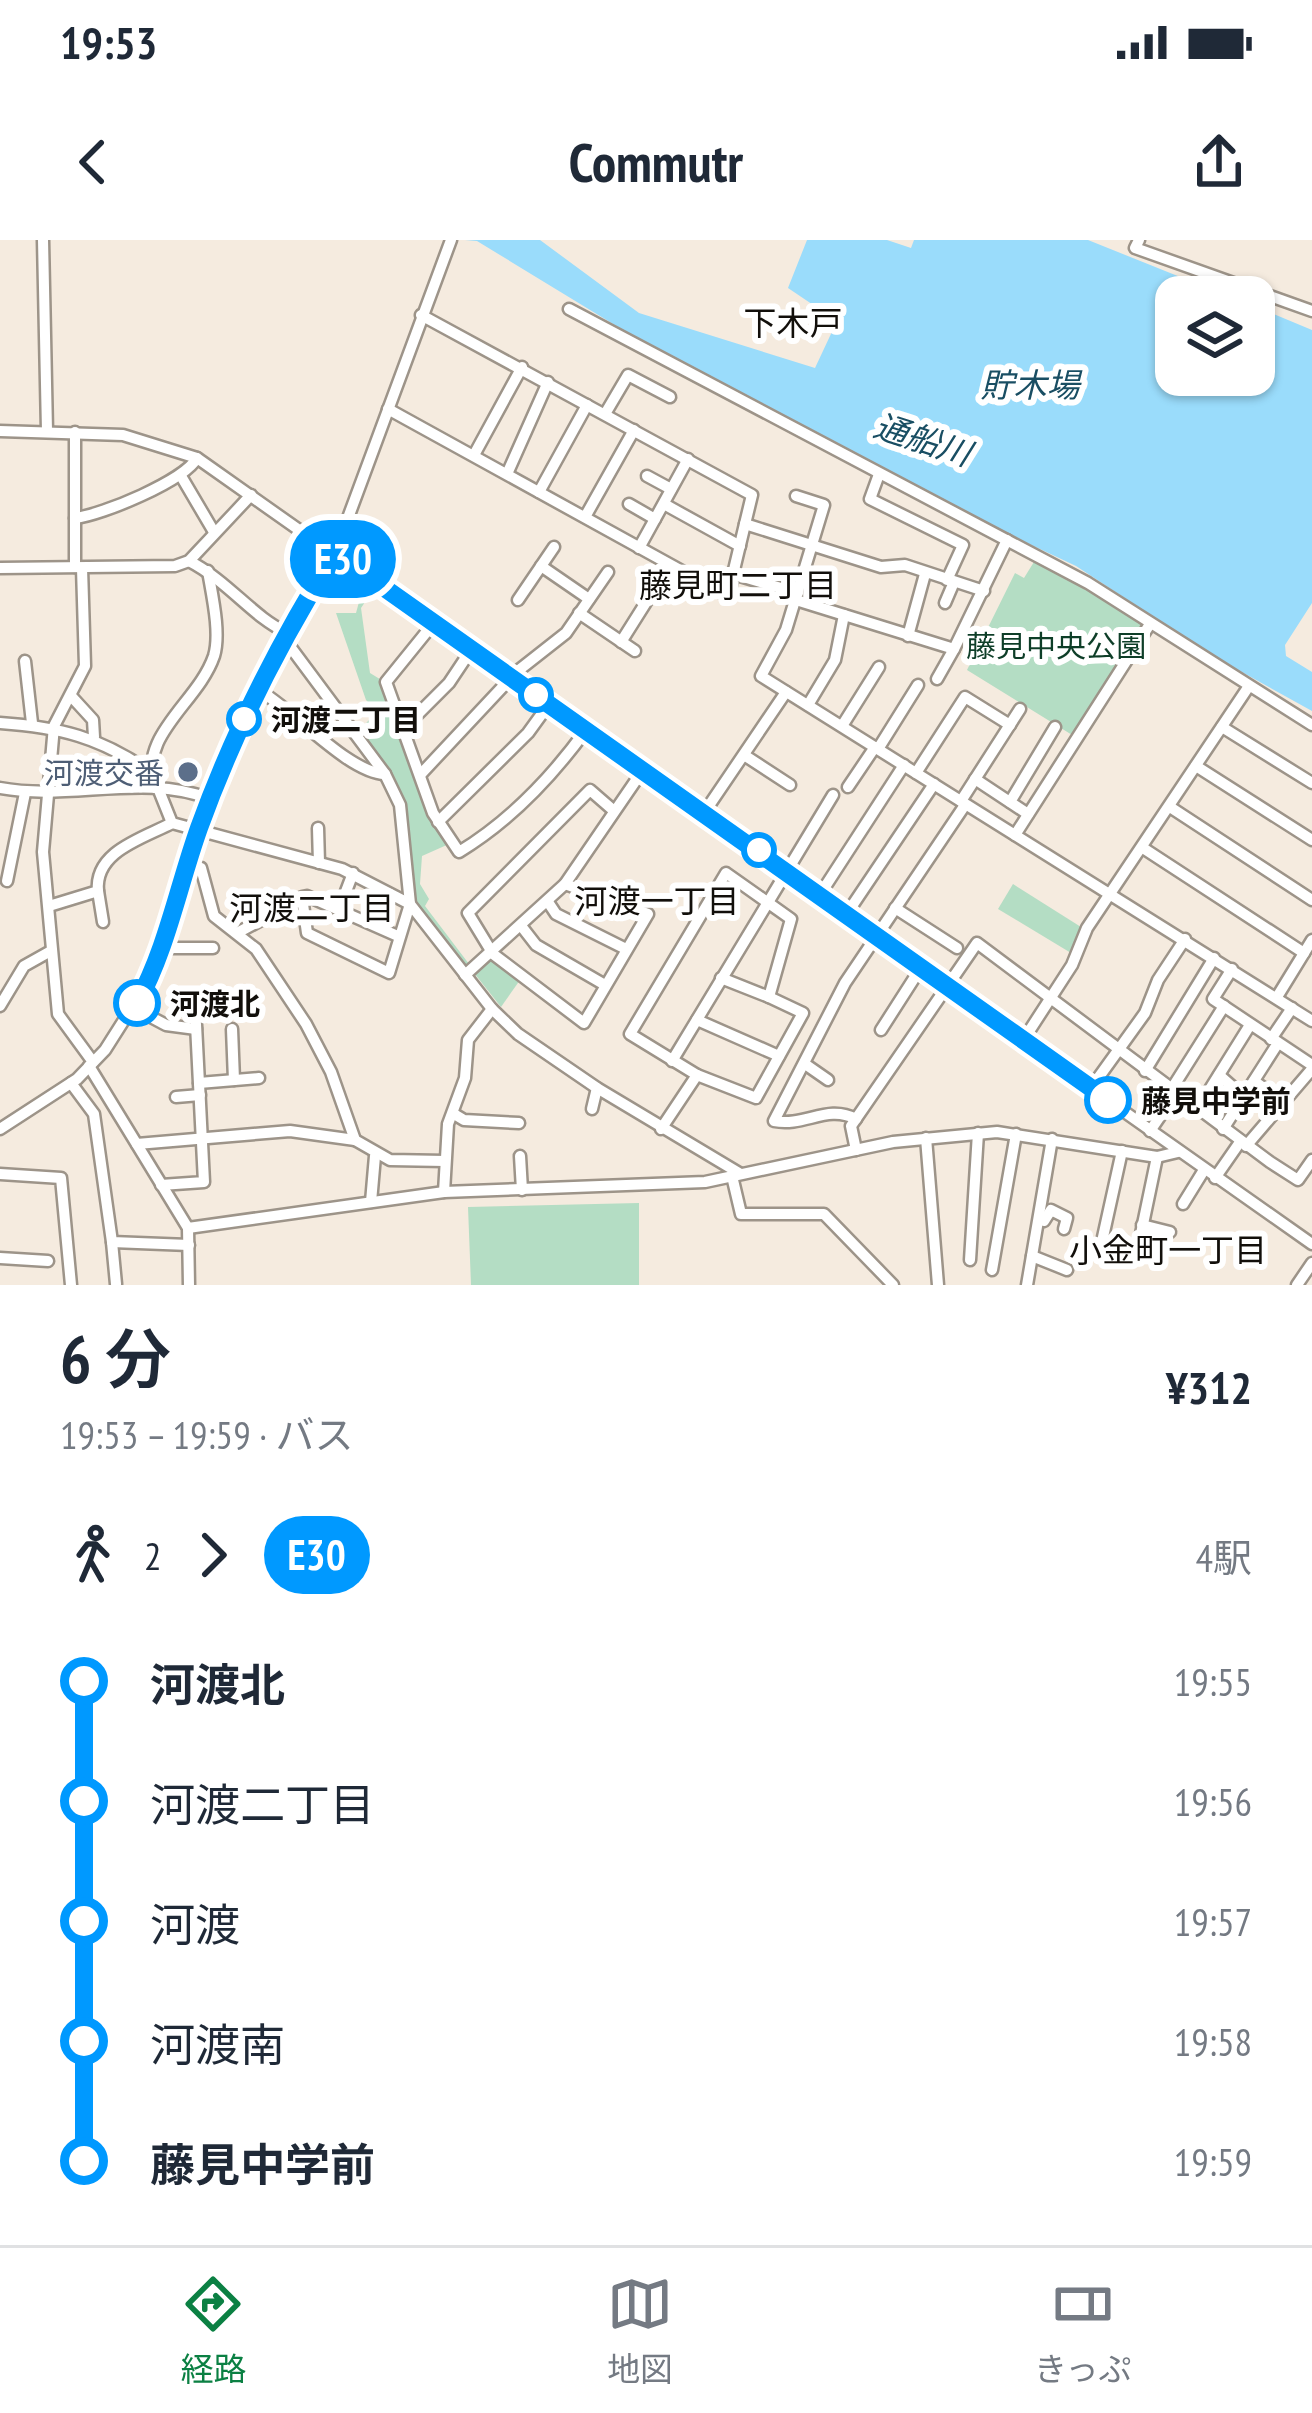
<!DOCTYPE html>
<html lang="ja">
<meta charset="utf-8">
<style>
:root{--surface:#fff;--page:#f6f6f7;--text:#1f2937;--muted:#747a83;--line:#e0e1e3;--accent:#0b8043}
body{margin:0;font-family:"PT Sans Narrow","Noto Sans JP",sans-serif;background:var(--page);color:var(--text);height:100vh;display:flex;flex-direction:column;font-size:45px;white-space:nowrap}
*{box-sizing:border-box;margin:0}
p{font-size:39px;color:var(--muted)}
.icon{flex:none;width:66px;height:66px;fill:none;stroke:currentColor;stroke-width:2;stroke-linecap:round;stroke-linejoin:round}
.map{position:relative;height:1045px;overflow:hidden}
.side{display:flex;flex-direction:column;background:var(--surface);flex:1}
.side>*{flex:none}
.badge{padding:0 24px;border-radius:39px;font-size:42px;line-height:78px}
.buttons{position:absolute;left:1155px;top:36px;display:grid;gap:24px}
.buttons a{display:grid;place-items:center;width:120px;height:120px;border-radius:24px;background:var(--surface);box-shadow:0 3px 9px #0004;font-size:60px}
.map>.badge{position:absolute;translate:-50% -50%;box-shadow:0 0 0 6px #fff}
.legs{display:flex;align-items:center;gap:18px;height:132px;padding:0 60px;font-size:39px}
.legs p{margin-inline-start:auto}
.headline{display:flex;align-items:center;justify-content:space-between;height:204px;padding:0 60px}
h1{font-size:66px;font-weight:600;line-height:90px}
ul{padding:0 60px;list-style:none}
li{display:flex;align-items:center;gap:42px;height:120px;font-size:45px}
li i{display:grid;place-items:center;width:18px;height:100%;margin:0 15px;background:currentColor}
li i::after{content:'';width:30px;height:30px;margin:-15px;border:9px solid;border-radius:50%;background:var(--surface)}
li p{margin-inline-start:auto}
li:first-child i{background:linear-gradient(#0000 50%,currentColor 0)}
li:last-child i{background:linear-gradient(currentColor 50%,#0000 0)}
.status{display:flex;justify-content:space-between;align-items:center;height:84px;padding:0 60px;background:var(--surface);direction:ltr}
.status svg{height:33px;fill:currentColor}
header{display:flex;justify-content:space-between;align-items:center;height:156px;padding:0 60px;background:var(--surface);font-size:54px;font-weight:600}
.dock{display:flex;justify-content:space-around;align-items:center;height:168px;border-top:3px solid var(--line);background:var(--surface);font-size:33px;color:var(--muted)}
.dock a{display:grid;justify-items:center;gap:6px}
.dock .active{color:var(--accent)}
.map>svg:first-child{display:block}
.green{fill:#b4ddc4}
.water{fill:#9adcfb}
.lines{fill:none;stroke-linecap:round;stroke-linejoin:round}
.minor-casing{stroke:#9d9489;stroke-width:15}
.minor{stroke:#fff;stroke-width:10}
.line-1-casing{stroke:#fff;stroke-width:27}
.line-1{stroke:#09f;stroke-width:18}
.stop-1-dot{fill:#fff;stroke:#09f;stroke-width:6}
.service-dot{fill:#5c6f8a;stroke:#fff;stroke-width:4.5}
.labels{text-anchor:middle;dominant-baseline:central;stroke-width:12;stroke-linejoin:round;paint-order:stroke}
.park-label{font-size:30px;fill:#0e3e28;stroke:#fff}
.stop-label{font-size:30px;font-weight:bold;fill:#120f0b;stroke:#fff;text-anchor:start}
.service-label{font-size:30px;fill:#4e5e75;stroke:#fff;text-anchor:end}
.neighbourhood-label{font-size:33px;fill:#120f0b;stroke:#fff}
.water-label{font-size:33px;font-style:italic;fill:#194e63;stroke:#fff}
</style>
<div class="status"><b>19:53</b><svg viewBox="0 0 49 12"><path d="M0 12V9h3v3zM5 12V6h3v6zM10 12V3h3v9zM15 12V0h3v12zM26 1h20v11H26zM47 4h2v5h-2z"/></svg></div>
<header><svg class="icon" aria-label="back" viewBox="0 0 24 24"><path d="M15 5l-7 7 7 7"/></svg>Commutr<svg class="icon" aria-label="share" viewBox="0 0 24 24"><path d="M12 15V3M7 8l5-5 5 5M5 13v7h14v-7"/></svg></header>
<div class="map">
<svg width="1312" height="1045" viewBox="0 0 1312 1045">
<rect width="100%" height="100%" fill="#f5ebdf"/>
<g class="green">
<path d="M1037 317 1150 384 1077 498 967 430 1015 333 1024 338Z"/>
<path d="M362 351 369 356 361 368 370 433 383 441 449 604 422 616 420 644 429 659 425 666 469 724 465 728 413 661 406 573 360 490 377 471 366 460 336 373H356Z"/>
<path d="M1013 644 1081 687 1071 713 998 669Z"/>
<path d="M491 721 520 740 501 767 474 733Z"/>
<path d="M639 963V1045H471L468 967Z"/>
</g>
<path class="water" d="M465 0H540L639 73 815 128 837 81 788 48 807 0H887L911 8 914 0H1088L1230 57H1176V135H1254V66L1312 90V363L1285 405 1286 416 1312 432V471L1213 416 1076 326 947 265 664 115 477 1Z"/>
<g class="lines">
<defs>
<g id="minor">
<path d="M43 0 47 191"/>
<path d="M1139 0 1135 8 1312 71"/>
<path d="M569 69 1088 343 1312 485"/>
<path d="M421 75 752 255 745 284 881 327 905 325 984 351"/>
<path d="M388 169 729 357 733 334 798 353"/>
<path d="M605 174 628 135 670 157"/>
<path d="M0 191 123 195 197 218 1312 1004"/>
<path d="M474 215 522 127"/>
<path d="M507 234 548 142"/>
<path d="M181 236 214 292"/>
<path d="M647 236 671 249"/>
<path d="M878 237 870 259 963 305 947 340"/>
<path d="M539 252 587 165"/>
<path d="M796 256 824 265 786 390 761 436 1312 781"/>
<path d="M629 264 655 279"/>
<path d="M664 264 740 306"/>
<path d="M585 277 634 190"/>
<path d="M75 278C102 275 184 241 197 218"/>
<path d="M639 308 688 219"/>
<path d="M189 321C228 341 254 378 286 392"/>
<path d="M541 326 589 359"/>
<path d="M75 327V192"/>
<path d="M0 328 175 326 189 321 251 255"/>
<path d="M82 328 85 426 54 486 43 612 58 774 93 822"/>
<path d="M733 334 745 284"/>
<path d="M518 360 554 307"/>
<path d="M796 360 954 409 1007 300"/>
<path d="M945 363 954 342"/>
<path d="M579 373 635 411"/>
<path d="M433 384 386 442 433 573 459 612C510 581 551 538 586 490"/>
<path d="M908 396 925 334"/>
<path d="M283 397 385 534 400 565 410 664 492 769 518 794 597 848 739 933"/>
<path d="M621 402 650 356"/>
<path d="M25 421 32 483"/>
<path d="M510 437 566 393 608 332"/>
<path d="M937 439 954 409"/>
<path d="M257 449C292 468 348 533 385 534"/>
<path d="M71 456 93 480 94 497"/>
<path d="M808 465 835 420 844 375"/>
<path d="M0 483C59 487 100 497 150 532"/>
<path d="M842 486 879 427"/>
<path d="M1222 487 1312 543"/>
<path d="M403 489 449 443 471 410"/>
<path d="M878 509 918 445"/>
<path d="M744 515 790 545"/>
<path d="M1196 526 1312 600"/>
<path d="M916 533 965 457 1010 485"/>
<path d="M420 535 511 438"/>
<path d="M975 539 1028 574"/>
<path d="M848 547 875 507"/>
<path d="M0 548C70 561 145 533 210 559"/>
<path d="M155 548C137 495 198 463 214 416 221 393 212 355 208 331"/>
<path d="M158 548 172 583 342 629 410 664 389 733 307 693 302 657 307 656 400 697"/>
<path d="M961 561 1020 469"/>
<path d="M1010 562 1055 487"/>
<path d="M1170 567 1312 660"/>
<path d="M704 573 786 452"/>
<path d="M438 582 528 493 549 464"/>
<path d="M318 588 319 623"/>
<path d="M1015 595 1150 384"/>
<path d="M1143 608 1304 713"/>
<path d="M187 626 201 628 214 676 256 709 306 784 331 832 355 900 390 920 445 921"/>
<path d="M726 633 791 679 769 757 803 773 756 858 697 835 630 794Z"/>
<path d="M7 641 25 553"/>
<path d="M565 644 648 674 584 783 493 714 468 673 590 550 613 570"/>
<path d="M98 651 103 682"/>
<path d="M821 653 904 525"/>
<path d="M548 662 556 674 626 709"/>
<path d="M49 666 98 651C94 611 144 598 172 583"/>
<path d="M340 667 353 633"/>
<path d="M895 668 957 708"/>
<path d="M848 672 934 544"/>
<path d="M522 687 536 705 605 745"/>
<path d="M237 693 267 677"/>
<path d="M163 708H213"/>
<path d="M1232 729 1213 759 1312 825"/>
<path d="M465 735 565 644 643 530"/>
<path d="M721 738 769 757"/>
<path d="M1277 757 1312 700"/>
<path d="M0 766 24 726 49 712"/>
<path d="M134 768 166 785 196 789"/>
<path d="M697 780 779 816"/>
<path d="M232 789 234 840"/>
<path d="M881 790 922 726"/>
<path d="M1024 799 1072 725 1087 688 1249 446"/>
<path d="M1271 799 1292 768"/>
<path d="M672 821 833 555"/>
<path d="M805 824 828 840"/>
<path d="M89 826 188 988 189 1045"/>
<path d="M1145 831 1214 718"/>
<path d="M1219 835 1244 857"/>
<path d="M1254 841 1283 862"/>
<path d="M71 843 94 874 112 1002 189 1005"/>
<path d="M199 843 259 838"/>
<path d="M1091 848 1145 773 1158 740 1185 699"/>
<path d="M1171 850 1224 766"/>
<path d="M176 857 200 855"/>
<path d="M592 869 597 848"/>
<path d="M1197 870 1250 785"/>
<path d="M454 874 464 880 519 883"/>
<path d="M856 879C827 864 805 887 774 881L845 743 965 565"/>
<path d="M0 889 77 839 105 810 150 739 210 559 283 397 335 313 451 0"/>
<path d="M661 889 697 835"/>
<path d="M1223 889 1278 803"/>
<path d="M1150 891 1176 853"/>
<path d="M926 898 938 1045"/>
<path d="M137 904 290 891 355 900"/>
<path d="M1246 906 1312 829"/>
<path d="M856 910 851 886 977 703 1270 922 1298 940 1312 920"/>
<path d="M520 916 522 950"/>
<path d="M0 934 61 938 71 1045"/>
<path d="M732 936 741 974H824L893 1045"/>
<path d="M1215 938 1240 902"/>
<path d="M161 945 204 942 195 765 223 763"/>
<path d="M444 952 448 884 465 838 468 800 492 769"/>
<path d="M371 962 375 916"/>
<path d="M1183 964 1204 930"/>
<path d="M1044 981 1051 970 1067 978 1064 989"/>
<path d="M1142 985 1170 992"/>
<path d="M188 988 444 952 705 942 893 902 997 892 1157 917 1178 912"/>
<path d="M112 1002 116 1044"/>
<path d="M1101 1006 1122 911"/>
<path d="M1138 1008 1157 917"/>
<path d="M1032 1016 1067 1030"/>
<path d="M0 1018 48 1021"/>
<path d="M970 1020 978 893"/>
<path d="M992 1030 1016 894"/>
<path d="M1027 1045 1052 899"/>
<path d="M1297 1045 1312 1023"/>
</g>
</defs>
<use href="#minor" class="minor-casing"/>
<use href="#minor" class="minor"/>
</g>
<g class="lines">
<defs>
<path id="line-1" d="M137 763C167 708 178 647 199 588 234 491 280 401 335 313L1108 860"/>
</defs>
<use href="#line-1" class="line-1-casing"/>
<use href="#line-1" class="line-1"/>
</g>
<g class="stop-1-dot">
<circle cx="536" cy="455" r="15"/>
<circle cx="244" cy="479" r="15"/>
<circle cx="759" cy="610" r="15"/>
<circle cx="137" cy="763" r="21"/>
<circle cx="1108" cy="860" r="21"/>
</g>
<circle class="service-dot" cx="188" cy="532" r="12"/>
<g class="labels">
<g class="park-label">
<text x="1056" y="405">藤見中央公園</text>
</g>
<g class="stop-label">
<text x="271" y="479">河渡二丁目</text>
<text x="170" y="763">河渡北</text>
<text x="1141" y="860">藤見中学前</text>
</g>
<g class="service-label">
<text x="164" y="532">河渡交番</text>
</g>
<g class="neighbourhood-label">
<text x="793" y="82">下木戸</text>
<text x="738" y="344">藤見町二丁目</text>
<text x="657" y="660">河渡一丁目</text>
<text x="312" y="667">河渡二丁目</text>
<text x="1168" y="1009">小金町一丁目</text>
</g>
<g class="water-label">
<text x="1030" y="144">貯木場</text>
<text transform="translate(923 199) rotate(18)">通船川</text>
</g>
</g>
</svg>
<div class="buttons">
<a><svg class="icon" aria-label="layers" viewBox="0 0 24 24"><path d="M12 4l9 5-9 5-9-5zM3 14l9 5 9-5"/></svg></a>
</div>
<b class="badge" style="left:343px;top:319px;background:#09f;color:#fff">E30</b>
</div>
<section class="side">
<div class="headline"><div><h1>6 分</h1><p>19:53 – 19:59 · バス</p></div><b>¥312</b></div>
<div class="legs"><svg class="icon" aria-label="walk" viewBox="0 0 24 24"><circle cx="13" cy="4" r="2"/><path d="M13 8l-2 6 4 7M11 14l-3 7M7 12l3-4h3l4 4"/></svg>2<svg class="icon" aria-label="forward" viewBox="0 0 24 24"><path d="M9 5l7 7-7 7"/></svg><b class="badge" style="background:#09f;color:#fff">E30</b><p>4駅</p></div>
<ul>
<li><i style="color:#09f"></i><b>河渡北</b><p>19:55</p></li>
<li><i style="color:#09f"></i><span>河渡二丁目</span><p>19:56</p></li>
<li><i style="color:#09f"></i><span>河渡</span><p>19:57</p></li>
<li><i style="color:#09f"></i><span>河渡南</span><p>19:58</p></li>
<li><i style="color:#09f"></i><b>藤見中学前</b><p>19:59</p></li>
</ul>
</section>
<nav class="dock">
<a class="active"><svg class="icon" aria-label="directions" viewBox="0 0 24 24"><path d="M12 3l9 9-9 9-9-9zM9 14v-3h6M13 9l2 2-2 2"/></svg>経路</a>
<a><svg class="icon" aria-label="map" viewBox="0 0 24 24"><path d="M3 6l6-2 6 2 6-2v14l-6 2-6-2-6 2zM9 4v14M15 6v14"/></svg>地図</a>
<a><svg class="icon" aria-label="tickets" viewBox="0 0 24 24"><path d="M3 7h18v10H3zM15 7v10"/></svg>きっぷ</a>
</nav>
